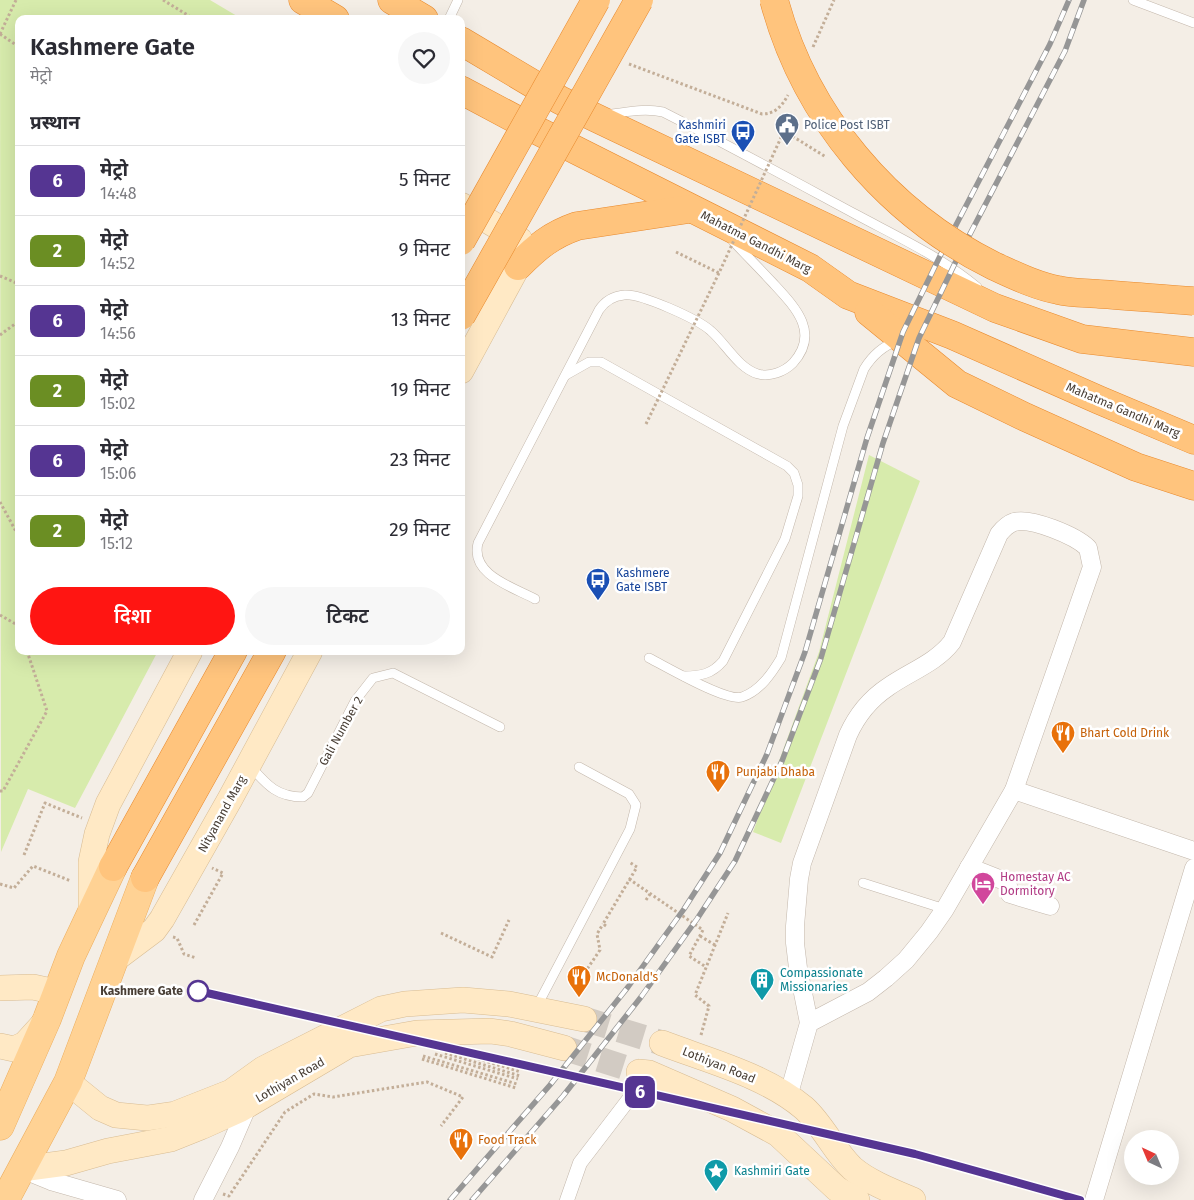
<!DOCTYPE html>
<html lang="hi">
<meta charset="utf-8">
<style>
:root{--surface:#fff;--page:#f7f7f7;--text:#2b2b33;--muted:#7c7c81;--line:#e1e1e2;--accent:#ff1512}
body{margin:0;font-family:"Fira Sans","Noto Sans Devanagari",sans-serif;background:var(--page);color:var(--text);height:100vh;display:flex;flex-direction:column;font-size:19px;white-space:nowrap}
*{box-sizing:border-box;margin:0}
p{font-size:16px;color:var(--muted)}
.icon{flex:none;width:28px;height:28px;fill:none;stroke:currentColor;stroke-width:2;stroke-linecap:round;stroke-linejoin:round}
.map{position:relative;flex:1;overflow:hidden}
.sheet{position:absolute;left:15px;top:15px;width:450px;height:640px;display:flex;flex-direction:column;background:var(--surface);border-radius:10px;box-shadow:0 5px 20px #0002}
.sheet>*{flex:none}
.badge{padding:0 10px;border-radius:8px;font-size:18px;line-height:32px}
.needle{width:32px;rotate:316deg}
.controls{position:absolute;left:1124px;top:1130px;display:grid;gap:10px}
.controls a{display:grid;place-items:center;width:55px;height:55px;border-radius:50%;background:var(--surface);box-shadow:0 5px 20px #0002;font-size:25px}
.map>.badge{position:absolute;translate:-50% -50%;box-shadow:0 0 0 2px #fff}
h2{padding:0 15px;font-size:19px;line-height:45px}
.round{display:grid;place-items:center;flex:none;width:52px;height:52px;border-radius:26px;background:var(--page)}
.overview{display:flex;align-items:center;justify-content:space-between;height:85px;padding:0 15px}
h1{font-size:24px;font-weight:600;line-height:38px}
.cta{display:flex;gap:10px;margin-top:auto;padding:10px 15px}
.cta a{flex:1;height:58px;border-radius:30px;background:var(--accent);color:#fff;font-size:20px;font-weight:600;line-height:58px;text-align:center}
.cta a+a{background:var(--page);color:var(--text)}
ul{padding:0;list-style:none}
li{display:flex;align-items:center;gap:15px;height:70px;padding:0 15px;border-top:1px solid var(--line)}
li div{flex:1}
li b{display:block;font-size:19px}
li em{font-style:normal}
li .badge{min-width:55px;font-weight:700;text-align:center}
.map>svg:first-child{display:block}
.green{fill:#d7ebac}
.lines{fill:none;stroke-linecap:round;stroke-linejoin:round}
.secondary-tunnel{stroke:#d2cbc3;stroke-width:25;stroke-dasharray:25 12;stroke-linecap:butt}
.service-casing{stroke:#c3b7ab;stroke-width:10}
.pedestrian-casing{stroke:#c3b7ab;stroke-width:15}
.minor-casing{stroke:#c3b7ab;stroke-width:19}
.secondary-casing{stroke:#d8bc93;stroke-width:26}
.primary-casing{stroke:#ecad5d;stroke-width:29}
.trunk-casing{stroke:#e8892d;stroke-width:29}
.path{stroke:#c3ae98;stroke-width:3;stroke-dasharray:2.5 2.5;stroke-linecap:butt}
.service{stroke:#fff;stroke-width:9}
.pedestrian{stroke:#fff;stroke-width:14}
.minor{stroke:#fff;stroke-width:18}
.secondary{stroke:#ffe9c5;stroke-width:25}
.primary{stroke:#ffd294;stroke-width:28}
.trunk{stroke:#ffc47d;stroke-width:28}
.rail-casing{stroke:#969696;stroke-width:5.5}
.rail{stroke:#fff;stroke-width:4;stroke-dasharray:11;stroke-linecap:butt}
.trunk-bridge-casing{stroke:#e8892d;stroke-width:29;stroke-linecap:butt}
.path-bridge{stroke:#c3ae98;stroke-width:3;stroke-dasharray:2.5 2.5;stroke-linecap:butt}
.trunk-bridge{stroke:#ffc47d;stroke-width:28}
.line-casing{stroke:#fff;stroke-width:11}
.line{stroke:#553592;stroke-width:8}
.stop-dot{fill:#fff;stroke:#553592;stroke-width:2.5}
.labels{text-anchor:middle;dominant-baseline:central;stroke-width:5;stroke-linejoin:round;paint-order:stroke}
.transit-label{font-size:12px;fill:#164399;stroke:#fff;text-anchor:end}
.service-label{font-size:12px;fill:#4e5e75;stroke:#fff;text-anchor:start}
.street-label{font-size:12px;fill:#483e35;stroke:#fff}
.food-label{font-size:12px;fill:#c56008;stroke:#fff;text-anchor:start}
.hotel-label{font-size:12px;fill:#b23c85;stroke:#fff;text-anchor:start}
.culture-label{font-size:12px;fill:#0d838f;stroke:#fff;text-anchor:start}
.stop-label{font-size:12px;font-weight:bold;fill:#483e35;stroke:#fff;text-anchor:end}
</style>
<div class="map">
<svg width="1194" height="1200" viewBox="0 0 1194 1200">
<rect width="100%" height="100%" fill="#f4eee6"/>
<g class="green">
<path d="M0 0H210L242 19H19V651H158L75 808 28 789 1 852Z"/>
<path d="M869 455 920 481 781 843 753 832 819 652Z"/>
</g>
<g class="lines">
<g class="secondary-tunnel">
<path d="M584 1019 662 1043"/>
<path d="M564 1048 639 1072"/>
</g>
<defs>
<g id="service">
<path d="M1133 0 1194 23"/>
<path d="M449 19 458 0"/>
<path d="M606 115C625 112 644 108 663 112 728 145 792 180 857 215 898 237 941 257 977 287"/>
<path d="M566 375 589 362H601L787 466 794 473 798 485V496L785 539 723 661C712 674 701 676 684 676"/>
<path d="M535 599C513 587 470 575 478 543L599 310C605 301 613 296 624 295 640 293 698 319 711 331 726 344 738 368 758 374 770 377 784 372 793 363 821 332 794 306 772 282 759 268 746 255 733 241"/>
<path d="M649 658C667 667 726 702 742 697 760 691 772 673 781 658L843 426 864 369C872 356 883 346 897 341"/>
<path d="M251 767C267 785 277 797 303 797L308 793 355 701 373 678 393 673 500 727"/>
<path d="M863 883 945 909"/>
<path d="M536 1008 630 829 636 805 629 794 579 767"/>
</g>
<path id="pedestrian" d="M567 1200 580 1163 649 1073"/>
<g id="minor">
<path d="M1014 790 1194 851"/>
<path d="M969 867 1007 882 1010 894 1050 906"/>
<path d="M788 1097 809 1023 798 968 795 943V926L799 879 802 863 848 735C857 715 870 699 888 687 909 672 936 663 952 642L999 534C1003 529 1008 524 1014 522 1031 517 1076 536 1088 548L1092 567 1014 790 945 909 929 932 906 960 886 978 868 992 809 1023"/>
<path d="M24 1170 51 1181 117 1200"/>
<path d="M203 1200 230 1147 248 1105"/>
<path d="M1094 1200 1194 868"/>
</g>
<g id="secondary">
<path d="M461 205 520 240 524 249 518 266 461 371"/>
<path d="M91 915V862L97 834 108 804 190 651"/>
<path d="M114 960 154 930 162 919 230 799 310 651"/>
<path d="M0 988 33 987 56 992"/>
<path d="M662 1043C709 1061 765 1075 804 1108 823 1125 834 1151 852 1168 868 1182 894 1192 913 1200"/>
<path d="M0 1046 14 1049 25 1044 44 1023"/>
<path d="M639 1072 649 1073 732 1109 778 1134 837 1189 857 1200"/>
<path d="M68 1082 100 1108 116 1115 147 1118 175 1114 231 1092 263 1069 381 1009 405 1004 463 1000 509 1004 584 1019"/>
<path d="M21 1169 66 1163 108 1151 171 1139 201 1127 241 1109 349 1045 417 1033 490 1031 511 1034 564 1048"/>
</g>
<g id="primary">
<path d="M0 1126 47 1019 71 956 113 867"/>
<path d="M5 1200 68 1082 145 878"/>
</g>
<g id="trunk">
<path d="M303 0 335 19"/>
<path d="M392 0 424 19"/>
<path d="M461 41 560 100 594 117 995 308 1082 339 1194 352"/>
<path d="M461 90 540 132 810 268 848 295 952 335 1099 400 1194 440"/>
<path d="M518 266C537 247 551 235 577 226L689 209"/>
<path d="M869 312 957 384 1025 417 1136 467 1194 486"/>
<path d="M113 867 233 651"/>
<path d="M145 878 272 651"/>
</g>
</defs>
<use href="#service" class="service-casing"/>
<use href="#pedestrian" class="pedestrian-casing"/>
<use href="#minor" class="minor-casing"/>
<use href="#secondary" class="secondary-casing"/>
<use href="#primary" class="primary-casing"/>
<use href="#trunk" class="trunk-casing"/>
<g class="path">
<path d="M163 0 194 19"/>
<path d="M0 34 16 0"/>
<path d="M0 34 19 47"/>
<path d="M813 47 834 0"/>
<path d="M629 64 762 114C775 114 782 106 788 95"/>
<path d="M784 131 826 157"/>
<path d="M676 252 719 273"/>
<path d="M0 276 19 284"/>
<path d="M0 335 19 321"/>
<path d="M0 502 19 537"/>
<path d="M0 615 19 626V624"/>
<path d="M0 791H3L47 711 27 651"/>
<path d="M24 855 45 803 82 818"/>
<path d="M629 879 703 930 689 956 706 967"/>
<path d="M0 884 14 888 33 866 71 881"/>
<path d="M646 900 650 894"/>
<path d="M194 925 223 873 212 868"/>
<path d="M606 926 603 924 637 867 629 862"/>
<path d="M441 933 492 957 509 920"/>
<path d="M700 936 715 945"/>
<path d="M173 937 177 938 184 954 196 958"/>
<path d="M579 981 600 950 597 934 603 924"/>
<path d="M701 1035 709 1006 695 995 728 913"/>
<path d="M445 1053 520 1076"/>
<path d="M459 1053 521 1072"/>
<path d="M435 1054 518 1079"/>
<path d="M423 1056 517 1084"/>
<path d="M422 1059 516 1088"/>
<path d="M223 1194 229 1196 285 1112 314 1094 333 1097 427 1082 463 1097 441 1126"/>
</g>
<use href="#service" class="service"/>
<use href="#pedestrian" class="pedestrian"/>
<use href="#minor" class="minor"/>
<use href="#secondary" class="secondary"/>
<use href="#primary" class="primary"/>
<use href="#trunk" class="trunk"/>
<defs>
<g id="rail">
<path d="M450 1200 550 1085 628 987 684 909 720 853 767 754 805 652 867 438 903 332 942 252 1050 44 1069 0"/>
<path d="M472 1200 563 1096 641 997 697 919 735 861 782 761 821 658 883 443 919 338 957 259 1065 51 1084 0"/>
</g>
</defs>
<use href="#rail" class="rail-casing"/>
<use href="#rail" class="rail"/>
<defs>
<g id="trunk-bridge">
<path d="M774 0C805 116 887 213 994 266 1014 275 1036 286 1058 290 1071 293 1086 293 1099 294 1131 296 1162 299 1193 301"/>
<path d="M461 241 596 0"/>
<path d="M461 316 639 0"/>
</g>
</defs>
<use href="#trunk-bridge" class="trunk-bridge-casing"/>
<path class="path-bridge" d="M646 424 719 273 784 131"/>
<use href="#trunk-bridge" class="trunk-bridge"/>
</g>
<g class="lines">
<defs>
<path id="line" d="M198 991 915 1154 1080 1200"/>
</defs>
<use href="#line" class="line-casing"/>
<use href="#line" class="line"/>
</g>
<defs>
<symbol id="civic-pin" viewBox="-11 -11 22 30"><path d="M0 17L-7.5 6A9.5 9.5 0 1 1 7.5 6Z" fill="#5c6f8a" stroke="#fff"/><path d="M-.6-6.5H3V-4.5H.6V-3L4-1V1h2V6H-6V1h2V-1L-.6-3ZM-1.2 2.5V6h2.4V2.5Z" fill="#fff"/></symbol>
<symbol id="bus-pin" viewBox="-11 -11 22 30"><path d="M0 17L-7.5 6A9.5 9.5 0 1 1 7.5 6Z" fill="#1a4fb4" stroke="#fff"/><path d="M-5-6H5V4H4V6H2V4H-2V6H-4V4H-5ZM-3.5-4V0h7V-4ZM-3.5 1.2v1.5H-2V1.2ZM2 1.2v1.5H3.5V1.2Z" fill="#fff"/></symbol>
<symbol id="restaurant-pin" viewBox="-11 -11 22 30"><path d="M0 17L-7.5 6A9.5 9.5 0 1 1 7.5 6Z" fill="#e8710a" stroke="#fff"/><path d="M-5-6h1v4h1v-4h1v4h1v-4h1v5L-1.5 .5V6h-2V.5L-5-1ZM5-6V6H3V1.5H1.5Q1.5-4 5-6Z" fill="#fff"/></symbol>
<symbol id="hotel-pin" viewBox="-11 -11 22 30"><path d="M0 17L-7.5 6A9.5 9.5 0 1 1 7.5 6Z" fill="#d1479c" stroke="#fff"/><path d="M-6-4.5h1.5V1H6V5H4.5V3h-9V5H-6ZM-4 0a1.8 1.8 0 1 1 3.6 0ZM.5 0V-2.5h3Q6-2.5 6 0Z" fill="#fff"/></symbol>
<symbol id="building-pin" viewBox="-11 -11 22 30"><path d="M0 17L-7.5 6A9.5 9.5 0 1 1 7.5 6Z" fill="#0f9aa8" stroke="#fff"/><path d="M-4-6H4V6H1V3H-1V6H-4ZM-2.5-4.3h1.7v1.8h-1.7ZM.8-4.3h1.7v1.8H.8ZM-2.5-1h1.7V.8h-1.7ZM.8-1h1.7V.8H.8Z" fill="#fff"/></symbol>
<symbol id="sight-pin" viewBox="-11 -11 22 30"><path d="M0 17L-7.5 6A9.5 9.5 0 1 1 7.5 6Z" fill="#0f9aa8" stroke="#fff"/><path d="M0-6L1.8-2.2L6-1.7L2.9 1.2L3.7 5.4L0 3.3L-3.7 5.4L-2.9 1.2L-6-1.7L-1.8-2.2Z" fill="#fff"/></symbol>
</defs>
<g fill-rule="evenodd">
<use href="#civic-pin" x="773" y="111" width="28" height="38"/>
<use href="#bus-pin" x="729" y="118" width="28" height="38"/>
<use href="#bus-pin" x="584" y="566" width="28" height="38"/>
<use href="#restaurant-pin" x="1049" y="719" width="28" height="38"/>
<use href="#restaurant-pin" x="704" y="758" width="28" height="38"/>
<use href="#hotel-pin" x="969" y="870" width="28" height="38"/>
<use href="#restaurant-pin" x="565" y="963" width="28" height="38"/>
<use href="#building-pin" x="748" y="966" width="28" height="38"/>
<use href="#restaurant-pin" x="447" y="1126" width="28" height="38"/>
<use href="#sight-pin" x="702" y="1157" width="28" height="38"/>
</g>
<circle class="stop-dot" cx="198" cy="991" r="10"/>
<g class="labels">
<g class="transit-label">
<text x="726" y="125">Kashmiri<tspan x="726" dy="14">Gate ISBT</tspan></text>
<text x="616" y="573" text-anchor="start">Kashmere<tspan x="616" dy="14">Gate ISBT</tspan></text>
</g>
<g class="service-label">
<text x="804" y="125">Police Post ISBT</text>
</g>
<g class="street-label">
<text transform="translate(756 242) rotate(27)">Mahatma Gandhi Marg</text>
<text transform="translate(1123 410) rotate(23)">Mahatma Gandhi Marg</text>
<text transform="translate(341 731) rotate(-61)">Gali Number 2</text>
<text transform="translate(222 814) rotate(-61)">Nityanand Marg</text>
<text transform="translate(719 1065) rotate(22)">Lothiyan Road</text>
<text transform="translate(290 1080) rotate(-30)">Lothiyan Road</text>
</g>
<g class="food-label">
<text x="1080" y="733">Bhart Cold Drink</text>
<text x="736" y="772">Punjabi Dhaba</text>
<text x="596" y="977">McDonald's</text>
<text x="478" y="1140">Food Track</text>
</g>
<g class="hotel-label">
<text x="1000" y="877">Homestay AC<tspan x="1000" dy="14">Dormitory</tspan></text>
</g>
<g class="culture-label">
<text x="780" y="973">Compassionate<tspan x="780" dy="14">Missionaries</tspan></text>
<text x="734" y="1171">Kashmiri Gate</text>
</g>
<g class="stop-label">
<text x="183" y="991">Kashmere Gate</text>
</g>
</g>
</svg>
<div class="controls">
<a><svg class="needle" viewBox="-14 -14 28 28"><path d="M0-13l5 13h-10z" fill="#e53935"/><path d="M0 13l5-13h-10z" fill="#7c7c81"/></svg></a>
</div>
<b class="badge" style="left:640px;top:1092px;background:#553592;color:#fff">6</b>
<section class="sheet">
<div class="overview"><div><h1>Kashmere Gate</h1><p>मेट्रो</p></div><a class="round"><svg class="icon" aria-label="heart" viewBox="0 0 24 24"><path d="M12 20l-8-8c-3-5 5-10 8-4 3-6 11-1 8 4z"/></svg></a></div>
<h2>प्रस्थान</h2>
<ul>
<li><span class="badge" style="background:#553592;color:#fff">6</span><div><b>मेट्रो</b><p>14:48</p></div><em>5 मिनट</em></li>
<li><span class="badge" style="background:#6b8e23;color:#fff">2</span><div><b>मेट्रो</b><p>14:52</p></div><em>9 मिनट</em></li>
<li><span class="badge" style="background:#553592;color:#fff">6</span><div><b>मेट्रो</b><p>14:56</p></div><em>13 मिनट</em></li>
<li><span class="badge" style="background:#6b8e23;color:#fff">2</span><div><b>मेट्रो</b><p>15:02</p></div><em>19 मिनट</em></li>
<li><span class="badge" style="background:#553592;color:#fff">6</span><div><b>मेट्रो</b><p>15:06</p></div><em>23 मिनट</em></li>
<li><span class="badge" style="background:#6b8e23;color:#fff">2</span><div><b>मेट्रो</b><p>15:12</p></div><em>29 मिनट</em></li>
</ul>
<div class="cta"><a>दिशा</a><a>टिकट</a></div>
</section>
</div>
